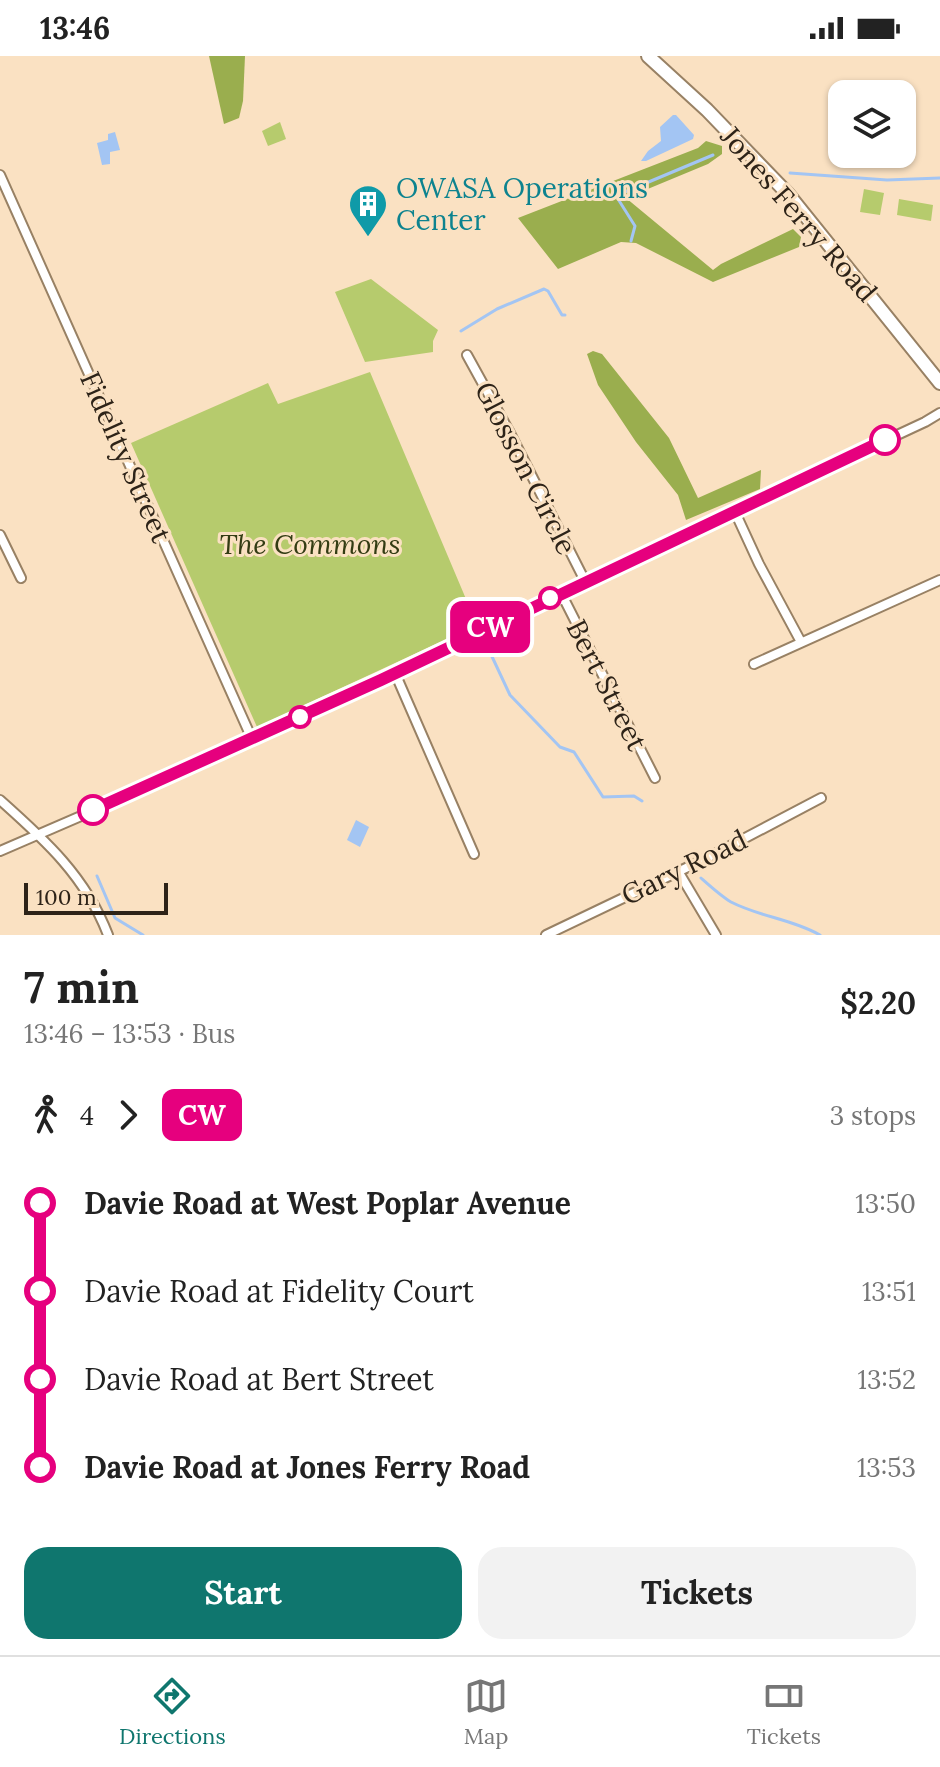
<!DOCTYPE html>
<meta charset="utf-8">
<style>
:root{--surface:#fff;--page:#f2f2f2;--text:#222;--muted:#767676;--line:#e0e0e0;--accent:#0f766e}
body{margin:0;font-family:Lora,serif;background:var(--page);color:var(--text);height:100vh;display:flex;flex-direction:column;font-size:30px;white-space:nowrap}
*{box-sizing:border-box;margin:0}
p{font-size:26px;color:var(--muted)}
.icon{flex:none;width:44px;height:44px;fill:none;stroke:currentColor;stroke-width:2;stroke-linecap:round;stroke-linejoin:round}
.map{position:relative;height:879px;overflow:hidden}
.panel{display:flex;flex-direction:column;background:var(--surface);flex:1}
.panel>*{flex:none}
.badge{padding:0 16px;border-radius:12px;font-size:28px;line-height:52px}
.controls{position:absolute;left:828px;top:24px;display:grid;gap:16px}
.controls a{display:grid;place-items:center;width:88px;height:88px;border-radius:16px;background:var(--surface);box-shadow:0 2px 6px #0004;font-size:40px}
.scale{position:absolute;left:24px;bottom:20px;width:144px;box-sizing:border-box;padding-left:8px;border:4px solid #2d2318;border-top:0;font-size:22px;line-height:28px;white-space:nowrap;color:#2d2318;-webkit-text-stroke:6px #fae1c2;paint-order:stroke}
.map>.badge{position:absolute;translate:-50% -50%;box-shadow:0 0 0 4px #fff}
.legs{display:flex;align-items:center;gap:12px;height:88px;padding:0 24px;font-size:26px}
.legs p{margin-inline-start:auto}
.headline{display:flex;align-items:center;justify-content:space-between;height:136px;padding:0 24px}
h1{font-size:44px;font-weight:700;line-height:60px}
.primary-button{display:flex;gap:16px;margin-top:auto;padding:16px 24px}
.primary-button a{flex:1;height:92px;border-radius:24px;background:var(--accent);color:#fff;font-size:32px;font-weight:700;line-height:92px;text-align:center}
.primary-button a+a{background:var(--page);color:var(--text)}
ul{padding:0 24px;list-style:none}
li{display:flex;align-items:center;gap:28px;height:88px;font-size:30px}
li i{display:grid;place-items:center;width:12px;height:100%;margin:0 10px;background:currentColor}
li i::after{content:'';width:20px;height:20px;margin:-10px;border:6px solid;border-radius:50%;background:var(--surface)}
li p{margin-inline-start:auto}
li:first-child i{background:linear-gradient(#0000 50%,currentColor 0)}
li:last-child i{background:linear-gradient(currentColor 50%,#0000 0)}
.status{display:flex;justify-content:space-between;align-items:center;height:56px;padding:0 40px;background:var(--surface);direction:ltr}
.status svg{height:22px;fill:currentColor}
.menu{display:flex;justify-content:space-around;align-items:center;height:112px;border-top:2px solid var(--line);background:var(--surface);font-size:22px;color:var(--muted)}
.menu a{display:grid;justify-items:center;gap:4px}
.menu .active{color:var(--accent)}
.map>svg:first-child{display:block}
.green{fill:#b6cb6d}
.forest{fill:#9aae4e}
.water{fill:#a3c5f3}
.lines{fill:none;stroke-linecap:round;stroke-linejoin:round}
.stream{stroke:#a3c5f3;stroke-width:3}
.street-casing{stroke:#988164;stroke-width:12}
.secondary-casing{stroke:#988164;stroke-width:16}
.street{stroke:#fff;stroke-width:8}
.secondary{stroke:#fff;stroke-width:12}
.line-1-casing{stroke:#fff;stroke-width:18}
.line-1{stroke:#e6007e;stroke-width:12}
.stop-1-dot{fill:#fff;stroke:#e6007e;stroke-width:4}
.labels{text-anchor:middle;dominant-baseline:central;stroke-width:6;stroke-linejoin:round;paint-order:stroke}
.culture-label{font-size:28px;fill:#0d838f;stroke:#fae1c2;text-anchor:start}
.street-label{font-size:28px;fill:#2d2318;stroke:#fae1c2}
.park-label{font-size:28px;font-style:italic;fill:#333c13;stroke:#fae1c2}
</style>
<div class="status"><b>13:46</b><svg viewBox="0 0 49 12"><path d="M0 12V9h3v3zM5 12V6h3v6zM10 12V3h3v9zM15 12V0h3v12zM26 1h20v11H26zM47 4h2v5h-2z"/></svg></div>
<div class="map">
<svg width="940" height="879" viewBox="0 0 940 879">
<rect width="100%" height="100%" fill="#fae1c2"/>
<g class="green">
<path d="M280 66 286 83 268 90 262 75Z"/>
<path d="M864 133 884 137 880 159 860 156Z"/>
<path d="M899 143 933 149 931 165 897 159Z"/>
<path d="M371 223 438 274 433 285V296L365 306 335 236Z"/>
<path d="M370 316 477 569 257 671 131 387 268 327 278 348Z"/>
</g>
<g class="forest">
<path d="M209 0H245L243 45 239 62 224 68Z"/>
<path d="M706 85 722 90V98L708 108 626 142 713 214 721 208 793 173 801 181 799 191 713 226 636 187 621 186 558 213 518 162 698 92Z"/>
<path d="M593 295 602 298 669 382 698 442 761 414 760 433 686 464 678 439 636 386 598 329 587 298Z"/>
</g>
<g class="water">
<path d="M673 59H676L694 79 693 83 646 105H641L648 95 661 85 660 71Z"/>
<path d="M115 76 120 94 110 96V108L102 109 97 87 108 84V78Z"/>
<path d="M356 764 369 771 360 791 347 784Z"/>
</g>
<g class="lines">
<g class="stream">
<path d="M790 117 887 124 940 122"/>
<path d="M631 185 635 170 618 143 620 138 713 99"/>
<path d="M461 275 497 253 544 233 548 235 562 259H565"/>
<path d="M489 579 488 592 510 639 560 691 574 696 603 741 634 740 642 745"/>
<path d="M97 820 115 862 143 879"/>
<path d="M701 822C710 830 721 840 731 846 760 861 792 863 820 879"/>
</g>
<defs>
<g id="street">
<path d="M0 119 252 683"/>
<path d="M467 299 510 377 585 525"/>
<path d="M735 456 759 508 801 586"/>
<path d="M0 479 21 522"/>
<path d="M561 537 655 722"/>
<path d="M754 608 940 524"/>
<path d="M395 617 474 798"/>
<path d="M0 744C45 784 86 821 108 879"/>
<path d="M0 795 155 728 381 624 610 513 925 366 940 357"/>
<path d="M678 815 716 879"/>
<path d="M546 879 711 800 821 742"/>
</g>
<path id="secondary" d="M648 0 707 54 788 138 940 327"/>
</defs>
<use href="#street" class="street-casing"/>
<use href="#secondary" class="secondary-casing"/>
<use href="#street" class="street"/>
<use href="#secondary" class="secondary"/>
</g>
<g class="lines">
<defs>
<path id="line-1" d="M93 754 381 624 885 384"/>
</defs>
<use href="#line-1" class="line-1-casing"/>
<use href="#line-1" class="line-1"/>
</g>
<defs>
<symbol id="building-pin" viewBox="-11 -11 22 30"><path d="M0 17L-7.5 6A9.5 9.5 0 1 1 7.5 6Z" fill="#0f9aa8" stroke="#fae1c2"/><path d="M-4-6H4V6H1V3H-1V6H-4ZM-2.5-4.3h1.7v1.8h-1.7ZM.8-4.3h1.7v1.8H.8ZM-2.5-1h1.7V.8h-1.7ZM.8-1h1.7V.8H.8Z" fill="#fff"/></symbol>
</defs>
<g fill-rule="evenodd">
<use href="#building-pin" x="346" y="126" width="44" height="60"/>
</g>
<g class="stop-1-dot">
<circle cx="885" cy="384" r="14"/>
<circle cx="550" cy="542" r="10"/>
<circle cx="300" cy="661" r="10"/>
<circle cx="93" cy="754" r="14"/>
</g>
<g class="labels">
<g class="culture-label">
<text x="396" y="132">OWASA Operations<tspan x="396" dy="32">Center</tspan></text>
</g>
<g class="street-label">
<text transform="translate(799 158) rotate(49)">Jones Ferry Road</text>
<text transform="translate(126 401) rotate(66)">Fidelity Street</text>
<text transform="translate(526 412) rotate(63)">Glosson Circle</text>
<text transform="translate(607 629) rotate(63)">Bert Street</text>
<text transform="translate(684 811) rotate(-26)">Gary Road</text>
</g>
<g class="park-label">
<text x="310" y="488">The Commons</text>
</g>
</g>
</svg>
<div class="controls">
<a><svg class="icon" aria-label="layers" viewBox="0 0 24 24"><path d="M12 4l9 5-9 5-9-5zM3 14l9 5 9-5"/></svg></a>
</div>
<div class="scale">100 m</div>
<b class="badge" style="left:490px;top:571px;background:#e6007e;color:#fff">CW</b>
</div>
<section class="panel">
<div class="headline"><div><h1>7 min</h1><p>13:46 – 13:53 · Bus</p></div><b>$2.20</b></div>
<div class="legs"><svg class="icon" aria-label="walk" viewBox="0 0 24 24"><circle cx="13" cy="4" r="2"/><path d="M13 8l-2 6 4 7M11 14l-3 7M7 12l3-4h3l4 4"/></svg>4<svg class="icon" aria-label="forward" viewBox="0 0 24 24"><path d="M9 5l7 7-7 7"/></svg><b class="badge" style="background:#e6007e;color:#fff">CW</b><p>3 stops</p></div>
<ul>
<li><i style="color:#e6007e"></i><b>Davie Road at West Poplar Avenue</b><p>13:50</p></li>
<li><i style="color:#e6007e"></i><span>Davie Road at Fidelity Court</span><p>13:51</p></li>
<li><i style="color:#e6007e"></i><span>Davie Road at Bert Street</span><p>13:52</p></li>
<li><i style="color:#e6007e"></i><b>Davie Road at Jones Ferry Road</b><p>13:53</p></li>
</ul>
<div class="primary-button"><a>Start</a><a>Tickets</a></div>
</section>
<nav class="menu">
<a class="active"><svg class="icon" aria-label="directions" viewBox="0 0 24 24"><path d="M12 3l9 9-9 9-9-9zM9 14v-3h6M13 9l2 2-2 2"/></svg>Directions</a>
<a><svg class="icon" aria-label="map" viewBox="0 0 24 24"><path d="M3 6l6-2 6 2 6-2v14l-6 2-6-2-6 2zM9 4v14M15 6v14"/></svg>Map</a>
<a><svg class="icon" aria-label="tickets" viewBox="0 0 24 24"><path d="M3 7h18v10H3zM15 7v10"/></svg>Tickets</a>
</nav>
